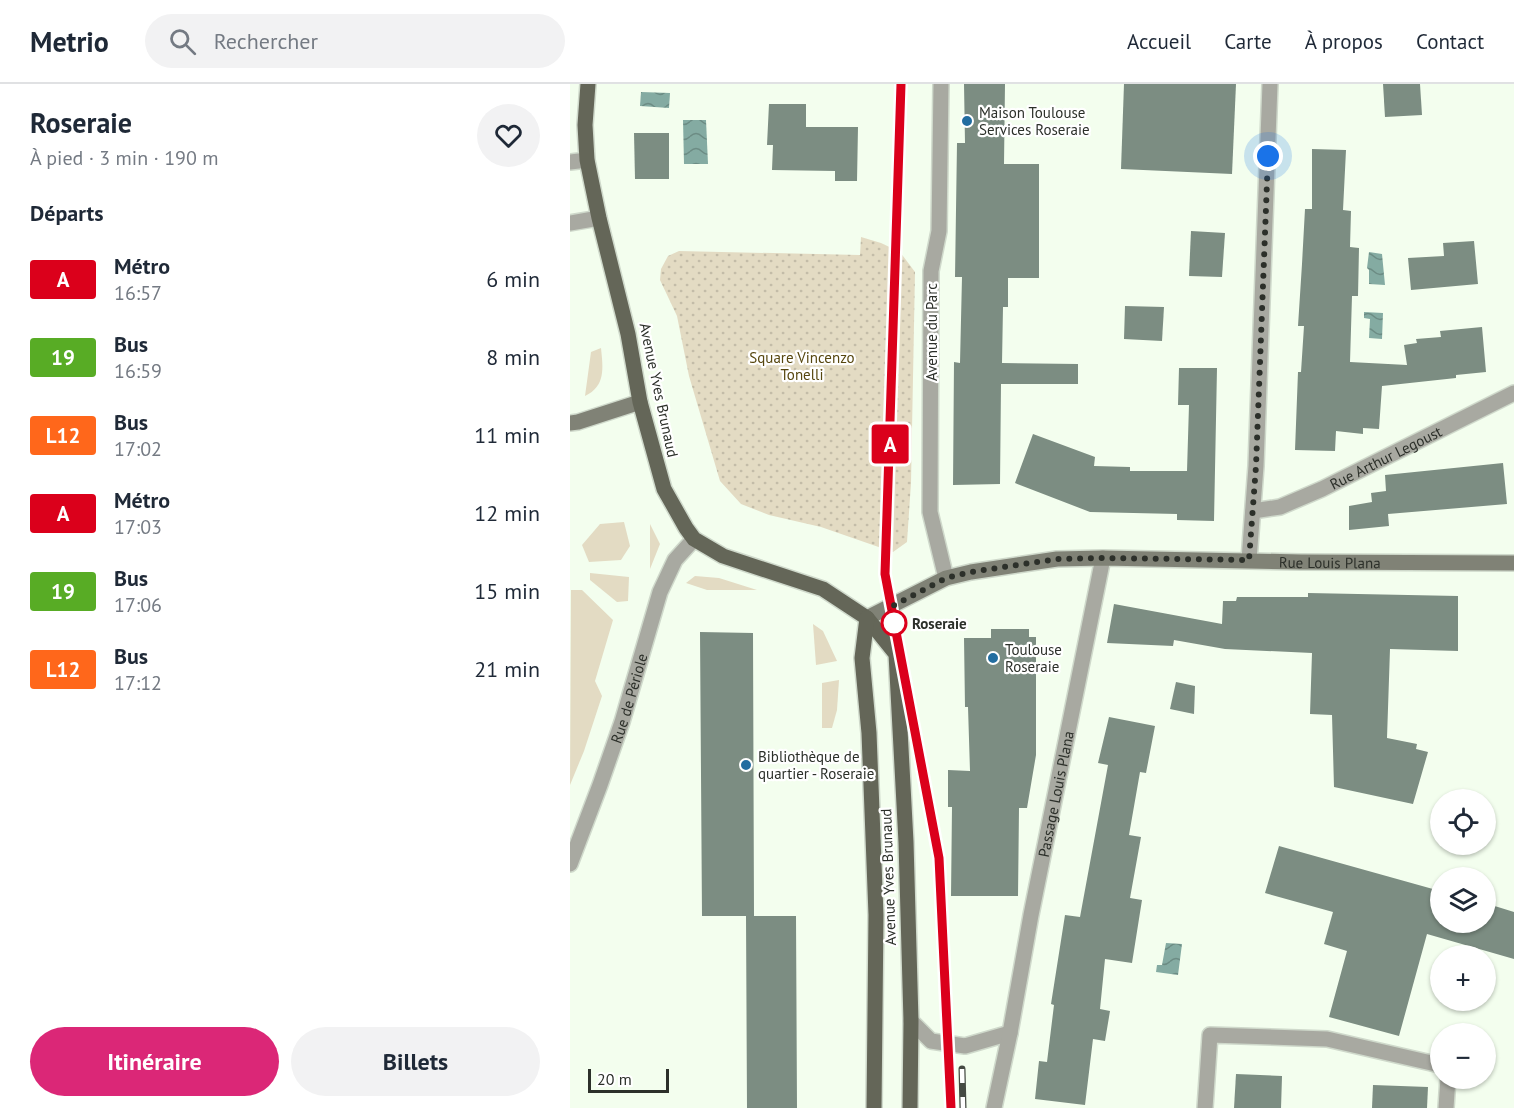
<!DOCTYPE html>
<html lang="fr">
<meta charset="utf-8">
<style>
:root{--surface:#fff;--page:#f2f2f3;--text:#1f2937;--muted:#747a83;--line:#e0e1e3;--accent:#db2777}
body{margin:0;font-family:"PT Sans",sans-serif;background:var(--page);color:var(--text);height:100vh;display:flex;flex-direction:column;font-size:22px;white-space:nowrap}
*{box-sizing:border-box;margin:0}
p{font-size:20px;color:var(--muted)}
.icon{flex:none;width:33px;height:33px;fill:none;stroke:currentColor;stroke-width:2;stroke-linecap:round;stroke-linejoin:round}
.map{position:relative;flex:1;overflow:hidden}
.drawer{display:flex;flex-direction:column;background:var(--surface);width:570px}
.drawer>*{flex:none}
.badge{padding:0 12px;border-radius:4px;font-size:21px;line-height:39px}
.tools{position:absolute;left:860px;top:705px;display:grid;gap:12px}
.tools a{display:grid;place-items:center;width:66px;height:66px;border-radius:50%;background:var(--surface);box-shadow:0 2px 4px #0004;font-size:30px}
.scale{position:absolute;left:18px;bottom:15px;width:81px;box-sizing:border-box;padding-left:6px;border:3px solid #2c302a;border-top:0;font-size:16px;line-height:21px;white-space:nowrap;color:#2c302a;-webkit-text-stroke:4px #fff;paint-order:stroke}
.you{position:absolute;width:30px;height:30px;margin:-15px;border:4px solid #fff;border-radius:50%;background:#1a73e8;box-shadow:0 0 0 9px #1a73e833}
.map>.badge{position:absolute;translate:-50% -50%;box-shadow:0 0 0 3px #fff}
h2{padding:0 30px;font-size:22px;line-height:54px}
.round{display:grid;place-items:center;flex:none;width:63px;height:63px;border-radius:32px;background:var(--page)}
.headline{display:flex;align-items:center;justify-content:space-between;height:102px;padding:0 30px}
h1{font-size:28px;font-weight:800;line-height:45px}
.cta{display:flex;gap:12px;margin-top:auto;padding:12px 30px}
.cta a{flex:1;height:69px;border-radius:36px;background:var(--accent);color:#fff;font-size:24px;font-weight:800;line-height:69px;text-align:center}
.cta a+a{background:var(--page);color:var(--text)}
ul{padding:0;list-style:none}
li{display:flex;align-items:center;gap:18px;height:78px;padding:0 30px}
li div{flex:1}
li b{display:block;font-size:22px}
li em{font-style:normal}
li .badge{min-width:66px;font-weight:700;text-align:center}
header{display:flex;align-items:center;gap:36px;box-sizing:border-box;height:84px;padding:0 30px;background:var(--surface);border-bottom:2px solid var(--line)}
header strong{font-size:28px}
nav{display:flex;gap:33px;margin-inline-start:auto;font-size:21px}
.search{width:420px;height:54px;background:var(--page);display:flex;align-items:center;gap:15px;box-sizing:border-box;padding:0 21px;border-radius:33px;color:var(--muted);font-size:22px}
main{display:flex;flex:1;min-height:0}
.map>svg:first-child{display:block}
.grass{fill:#e3dbc3}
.park{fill:url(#park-dots)}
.water{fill:url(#water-waves)}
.building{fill:#7c8d82}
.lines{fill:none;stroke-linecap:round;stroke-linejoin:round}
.street-casing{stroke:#cfd9cb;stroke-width:18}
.secondary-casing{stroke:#cfd9cb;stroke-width:18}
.primary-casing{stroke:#cfd9cb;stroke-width:18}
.street{stroke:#a8a9a1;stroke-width:15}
.secondary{stroke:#808276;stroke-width:15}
.primary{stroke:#646658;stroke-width:15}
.rail-casing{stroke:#454a43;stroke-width:7}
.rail{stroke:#fff;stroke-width:4.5;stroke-dasharray:14;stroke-linecap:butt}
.line-casing{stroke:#fff;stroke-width:14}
.line{stroke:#db001b;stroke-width:9}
.walk{stroke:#2c302a;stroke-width:6;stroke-dasharray:0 10.8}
.poi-dot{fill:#226da0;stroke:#fff;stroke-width:2}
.stop-dot{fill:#fff;stroke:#db001b;stroke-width:3}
.labels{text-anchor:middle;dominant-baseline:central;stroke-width:4.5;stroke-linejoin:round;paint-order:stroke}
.poi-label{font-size:15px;fill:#2c302a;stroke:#fff;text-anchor:start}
.street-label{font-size:15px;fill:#2c302a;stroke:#fff}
.park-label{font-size:15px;fill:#57470f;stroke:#fff}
.stop-label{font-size:15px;font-weight:bold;fill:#2c302a;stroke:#fff;text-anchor:start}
</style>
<header>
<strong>Metrio</strong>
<div class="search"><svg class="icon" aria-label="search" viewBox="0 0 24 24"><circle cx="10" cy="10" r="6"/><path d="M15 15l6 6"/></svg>Rechercher</div>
<nav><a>Accueil</a><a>Carte</a><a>À propos</a><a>Contact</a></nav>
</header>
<main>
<section class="drawer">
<div class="headline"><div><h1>Roseraie</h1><p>À pied · 3 min · 190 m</p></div><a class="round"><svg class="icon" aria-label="heart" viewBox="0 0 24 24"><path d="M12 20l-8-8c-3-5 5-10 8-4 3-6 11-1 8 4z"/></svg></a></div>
<h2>Départs</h2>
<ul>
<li><span class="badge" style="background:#db001b;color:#fff">A</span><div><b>Métro</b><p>16:57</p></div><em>6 min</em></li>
<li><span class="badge" style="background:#58ac25;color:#fff">19</span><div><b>Bus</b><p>16:59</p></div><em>8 min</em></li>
<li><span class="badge" style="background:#ff671b;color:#fff">L12</span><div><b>Bus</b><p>17:02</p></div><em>11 min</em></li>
<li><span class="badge" style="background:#db001b;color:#fff">A</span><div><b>Métro</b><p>17:03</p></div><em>12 min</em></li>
<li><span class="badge" style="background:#58ac25;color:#fff">19</span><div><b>Bus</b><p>17:06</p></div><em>15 min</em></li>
<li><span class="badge" style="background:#ff671b;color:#fff">L12</span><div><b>Bus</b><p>17:12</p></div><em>21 min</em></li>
</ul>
<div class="cta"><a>Itinéraire</a><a>Billets</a></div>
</section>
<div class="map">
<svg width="944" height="1024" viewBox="0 0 944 1024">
<defs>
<pattern id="park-dots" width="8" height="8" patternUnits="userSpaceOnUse" patternTransform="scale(1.5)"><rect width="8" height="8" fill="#e3dbc3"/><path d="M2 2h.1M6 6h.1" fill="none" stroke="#c3bca8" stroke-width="1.8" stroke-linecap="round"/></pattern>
<pattern id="water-waves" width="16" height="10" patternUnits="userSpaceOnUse" patternTransform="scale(1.5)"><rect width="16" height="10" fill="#84aba2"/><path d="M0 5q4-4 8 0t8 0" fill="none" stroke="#6c8c84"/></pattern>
</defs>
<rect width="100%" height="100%" fill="#f3feee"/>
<g class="grass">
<path d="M31 264C33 284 36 302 15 312L21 268Z"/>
<path d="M54 438 60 462 51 476 19 478 12 461 30 440Z"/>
<path d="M80 440 90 460 80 485Z"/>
<path d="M20 489 59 493 58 517 47 518 20 496Z"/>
<path d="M125 492 149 494 187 506H137L116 499Z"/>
<path d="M1 506H12L43 536 25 597 32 612 14 667 0 701Z"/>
<path d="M243 540 253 547 267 577 246 581Z"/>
<path d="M269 596 267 626 262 644H252V599Z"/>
</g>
<path class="park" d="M291 153 311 159 330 168 345 188 341 399 337 458 323 468 251 443 199 431 171 420 150 397 119 292 107 232 90 196 91 185 98 172 109 167 290 171Z"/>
<g class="water">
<path d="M71 8 100 9 99 24 70 22Z"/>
<path d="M113 36H136L138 80H114Z"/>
<path d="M799 168 812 170 815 201 799 200V186L797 184Z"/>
<path d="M794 228 813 229 812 255 799 254 800 235 794 234Z"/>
<path d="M596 859 612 860 608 891 586 888 587 881H592Z"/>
</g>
<g class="building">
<path d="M394 0H435L434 80H469V194H438V223H433L432 279 508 280V300H431L430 400 383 401 384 278 390 279 392 193H385L387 59H395Z"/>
<path d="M554 0H666L662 90 551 85Z"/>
<path d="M813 0H850L852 31 815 33Z"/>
<path d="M199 20H236V43H288L287 97H265V87L202 86 203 61H197Z"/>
<path d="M64 49H99V95H65Z"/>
<path d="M742 65 776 66 773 126 781 127 780 163 789 164 788 212H782L780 278 837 281 834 261 847 259 846 255 871 253 870 247 912 243 916 288 886 291V294L812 302 809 345 793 344V350L766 347 765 367 725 366 728 288H731L734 242H728L732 180 735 125H742Z"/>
<path d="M621 147 655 149 652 193 619 192Z"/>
<path d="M904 157 908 200 841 206 838 174 874 172 873 159Z"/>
<path d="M555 222 594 223 592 257 554 255Z"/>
<path d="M609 284H647L644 437 607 436V430L520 428 445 399 463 350 525 373 524 382 560 383V387H617L619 321H608Z"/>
<path d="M933 379 937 420 818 430 819 442 779 446V422L802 418 801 409 816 407 815 391Z"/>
<path d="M738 509 888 512V567L820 565 817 654 847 660 846 665 858 668 843 720 764 703 762 631 740 630 742 569 655 565 604 556 603 562 537 559 544 520 652 540 653 517H666L667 513H738Z"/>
<path d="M421 545H459V553H466V671L457 724H449L448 812H381L382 723H378V686L400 687 398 623H395L394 554H421Z"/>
<path d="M130 548 183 549 184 832H226L227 1024H177L176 832H132Z"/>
<path d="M606 598 625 602 624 630 600 625Z"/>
<path d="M539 633 585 642 576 689 570 688 559 751 571 753 560 814 572 816 562 879 535 875 530 925 540 927 535 957 523 955 515 1021 465 1015 469 977 477 978 484 921 481 920 495 831 510 833 538 681 528 679Z"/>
<path d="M709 762 870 807V838H915V819L944 828V875L857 850 829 952 759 933 777 867 754 860 763 828 695 809Z"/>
<path d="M666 990 712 992 711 1024H664Z"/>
<path d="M803 1001 858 1003 857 1024H802Z"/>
</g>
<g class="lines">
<defs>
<g id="street">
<path d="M371 0 369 147 361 187 360 428 376 494"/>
<path d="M0 78 17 76"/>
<path d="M0 139 29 134"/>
<path id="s1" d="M683 427 710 423 752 405 944 309"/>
<path d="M679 476 686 382 700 0"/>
<path id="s2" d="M0 780 30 701 52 638 90 508 105 476 124 455"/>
<path d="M341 937 361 957 395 962 440 949"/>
<path id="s3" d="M424 1024 440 949 461 831 533 474"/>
<path d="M635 1024 640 951 757 955 870 981"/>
<path d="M876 1024 878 994"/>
</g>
<g id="secondary">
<path d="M0 339 8 338 70 318"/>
<path id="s4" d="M297 534 376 494 401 488 487 475 533 474 731 478 944 479"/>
</g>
<g id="primary">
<path d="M18 0 15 41 17 76 29 134 58 250 70 318 94 405 116 444 124 455 153 472 253 505 297 534 326 570 336 758 341 937 340 1024"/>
<path d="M297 534 292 574 299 649 306 831 304 1024"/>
</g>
</defs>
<use href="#street" class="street-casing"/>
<use href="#secondary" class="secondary-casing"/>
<use href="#primary" class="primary-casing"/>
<use href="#street" class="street"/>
<use href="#secondary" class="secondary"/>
<use href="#primary" class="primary"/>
<defs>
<g id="rail">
<path d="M392 985 393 1024"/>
<path d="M380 987 381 1024"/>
</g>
</defs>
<use href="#rail" class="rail-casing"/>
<use href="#rail" class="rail"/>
</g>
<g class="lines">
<defs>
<path id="line" d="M331 0 315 490 369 774 381 1024"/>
</defs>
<use href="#line" class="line-casing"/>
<use href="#line" class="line"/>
<path class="walk" d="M324 539 319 524 376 494 401 488 487 475 533 474 679 476 686 382 698 72"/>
</g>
<g class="poi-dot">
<circle cx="397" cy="37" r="6"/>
<circle cx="423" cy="574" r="6"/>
<circle cx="176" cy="681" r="6"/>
</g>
<circle class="stop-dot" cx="324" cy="539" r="12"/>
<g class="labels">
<g class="poi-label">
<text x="409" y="28">Maison Toulouse<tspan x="409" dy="17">Services Roseraie</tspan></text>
<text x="435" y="565">Toulouse<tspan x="435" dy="17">Roseraie</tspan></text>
<text x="188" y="672">Bibliothèque de<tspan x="188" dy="17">quartier - Roseraie</tspan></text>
</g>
<g class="street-label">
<text transform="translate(361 248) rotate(-90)">Avenue du Parc</text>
<text transform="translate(89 306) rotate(78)">Avenue Yves Brunaud</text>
<text stroke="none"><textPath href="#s1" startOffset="144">Rue Arthur Legoust</textPath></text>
<text stroke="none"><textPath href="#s4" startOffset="474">Rue Louis Plana</textPath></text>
<text stroke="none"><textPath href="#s2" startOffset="176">Rue de Périole</textPath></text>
<text stroke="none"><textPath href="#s3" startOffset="320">Passage Louis Plana</textPath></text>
<text transform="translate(318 793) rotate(-92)">Avenue Yves Brunaud</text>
</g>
<g class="park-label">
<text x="232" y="273">Square Vincenzo<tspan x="232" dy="17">Tonelli</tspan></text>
</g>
<g class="stop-label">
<text x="342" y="539">Roseraie</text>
</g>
</g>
</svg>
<div class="tools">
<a><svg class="icon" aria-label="locate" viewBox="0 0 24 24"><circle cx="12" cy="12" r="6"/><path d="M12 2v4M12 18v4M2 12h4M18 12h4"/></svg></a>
<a><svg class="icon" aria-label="layers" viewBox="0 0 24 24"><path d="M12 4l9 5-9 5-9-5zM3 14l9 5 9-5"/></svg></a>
<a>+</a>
<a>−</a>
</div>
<div class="scale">20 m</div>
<div class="you" style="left:698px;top:72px"></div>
<b class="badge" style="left:320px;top:360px;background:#db001b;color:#fff">A</b>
</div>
</main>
